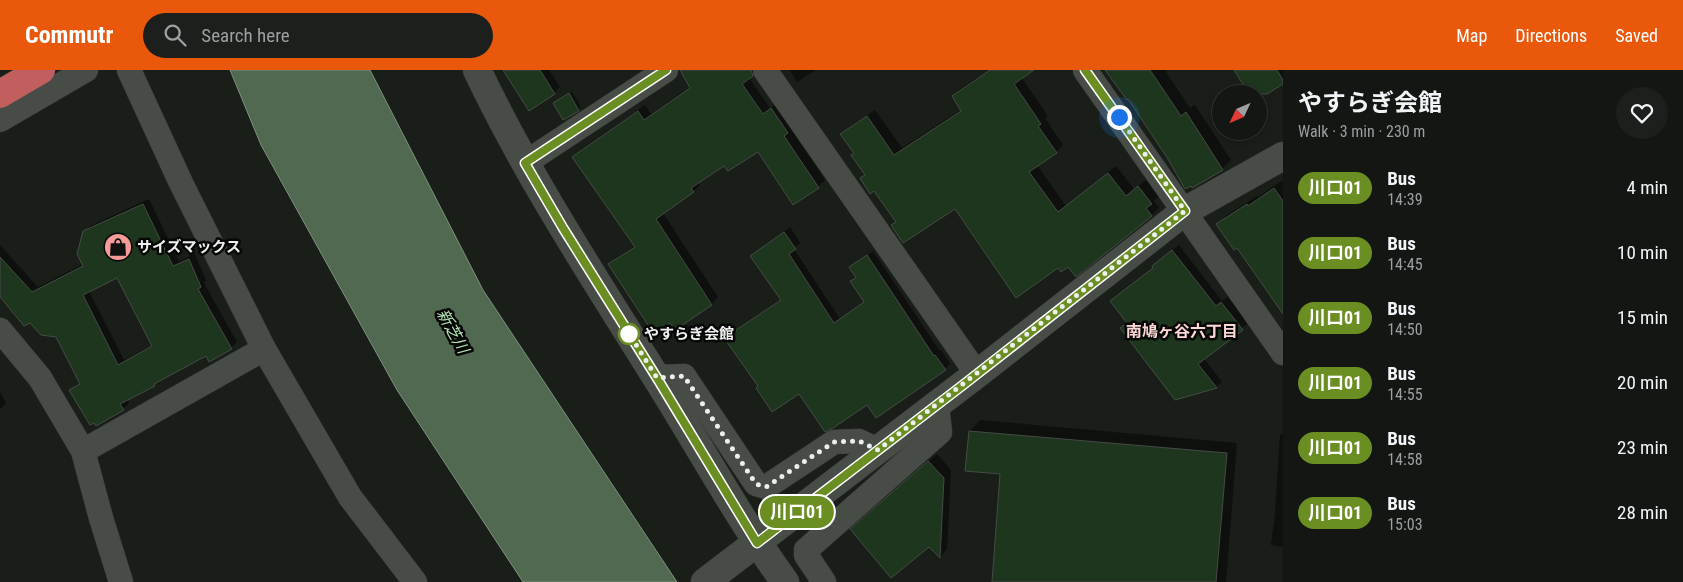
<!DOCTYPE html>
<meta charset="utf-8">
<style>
:root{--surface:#131613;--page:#1c1f1c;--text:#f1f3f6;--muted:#9d9fa0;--line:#323533;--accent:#ea580c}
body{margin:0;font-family:"Roboto Condensed","Noto Sans JP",sans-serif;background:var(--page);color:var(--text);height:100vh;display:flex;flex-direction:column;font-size:19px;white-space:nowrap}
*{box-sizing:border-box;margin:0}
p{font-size:16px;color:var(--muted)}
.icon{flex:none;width:28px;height:28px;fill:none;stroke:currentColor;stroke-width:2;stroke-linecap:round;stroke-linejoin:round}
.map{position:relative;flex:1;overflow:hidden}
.drawer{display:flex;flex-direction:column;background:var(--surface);width:400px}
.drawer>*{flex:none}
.badge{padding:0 10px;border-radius:16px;font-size:18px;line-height:32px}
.needle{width:32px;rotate:226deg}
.buttons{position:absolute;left:1212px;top:15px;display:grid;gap:10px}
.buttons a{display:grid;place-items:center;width:55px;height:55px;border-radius:50%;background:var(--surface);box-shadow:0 2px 8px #0003,0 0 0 1px var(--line);font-size:25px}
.you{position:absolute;width:25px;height:25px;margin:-12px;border:4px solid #fff;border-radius:50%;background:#1a73e8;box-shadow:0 0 0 8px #1a73e833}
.map>.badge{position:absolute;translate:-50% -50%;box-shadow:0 0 0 2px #fff}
.round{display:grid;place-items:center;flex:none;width:52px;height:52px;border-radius:26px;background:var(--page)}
.headline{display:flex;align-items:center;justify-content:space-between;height:85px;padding:0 15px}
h1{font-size:24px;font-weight:700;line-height:38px}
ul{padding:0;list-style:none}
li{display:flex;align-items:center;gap:15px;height:65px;padding:0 15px}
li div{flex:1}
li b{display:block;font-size:19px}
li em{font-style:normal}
li .badge{min-width:55px;font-weight:700;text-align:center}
header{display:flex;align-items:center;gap:30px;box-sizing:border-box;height:70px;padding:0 25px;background:var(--accent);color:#fff}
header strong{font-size:24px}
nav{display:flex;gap:28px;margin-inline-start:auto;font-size:18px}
.search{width:350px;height:45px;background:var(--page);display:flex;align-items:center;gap:12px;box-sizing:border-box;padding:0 18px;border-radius:28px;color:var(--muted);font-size:19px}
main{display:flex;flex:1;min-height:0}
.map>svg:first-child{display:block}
.water{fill:#506950;stroke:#7f917f}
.shadow{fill:#0007;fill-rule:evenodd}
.building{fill:#1e351e;stroke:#464b46;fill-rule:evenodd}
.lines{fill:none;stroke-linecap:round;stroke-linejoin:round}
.street-casing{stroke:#383b38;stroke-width:25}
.secondary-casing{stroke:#383b38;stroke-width:29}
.highway-casing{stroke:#383b38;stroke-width:29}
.street{stroke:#474c47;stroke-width:24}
.secondary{stroke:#474c47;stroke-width:28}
.highway{stroke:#c15f5f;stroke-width:28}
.line-casing{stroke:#fff;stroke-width:11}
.line{stroke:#6b8e23;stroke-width:8}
.walk{stroke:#ecefec;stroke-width:5;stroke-dasharray:0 9}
.stop-dot{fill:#fff;stroke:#6b8e23;stroke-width:2.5}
.labels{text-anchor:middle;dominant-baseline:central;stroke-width:5;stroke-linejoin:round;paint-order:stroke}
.poi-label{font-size:15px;font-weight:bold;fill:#ecefec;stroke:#060706;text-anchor:start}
.stop-label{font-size:15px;font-weight:bold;fill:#ecefec;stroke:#060706;text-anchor:start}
.water-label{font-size:16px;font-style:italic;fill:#b5e3b5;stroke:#060706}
.neighbourhood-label{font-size:16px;font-weight:bold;fill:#fbd8d6;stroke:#060706}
</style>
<header>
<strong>Commutr</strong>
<div class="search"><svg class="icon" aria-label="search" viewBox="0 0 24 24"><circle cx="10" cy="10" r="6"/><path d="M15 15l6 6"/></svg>Search here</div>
<nav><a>Map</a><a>Directions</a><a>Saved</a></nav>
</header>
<main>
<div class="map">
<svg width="1283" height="512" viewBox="0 0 1283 512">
<rect width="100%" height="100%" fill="#191e19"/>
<path class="water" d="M230 0H370L483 220 677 512H523L397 320 261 75Z"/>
<g class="shadow">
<path d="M504 0H549L560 17 554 23Z"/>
<path d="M703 0H758L749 8 770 38 779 32 794 55 791 59 825 110 818 117 758 80 725 94 698 111 700 115 693 122 663 143 718 227 712 234 675 258 671 252 609 195 616 188 636 175 574 87 581 80 645 35 651 44 691 16Z"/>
<path d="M790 0H816L797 12Z"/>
<path d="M989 0H1031L1021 7 1048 46 1045 48 1063 75 1056 82 1037 95 1066 136 1116 96 1134 119 1146 110 1159 126 1154 131 1159 138 1152 145 1076 205 1068 195 1058 197 955 138 875 120 861 108 866 104 855 83 842 64 849 57 875 40 902 78 962 39 953 26 960 19Z"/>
<path d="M1107 0H1168L1166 2 1190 38 1195 35 1231 90 1222 99 1169 88 1129 28Z"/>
<path d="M1235 0H1283V12L1259 27V24Z"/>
<path d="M572 22 581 37 564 48 557 30Z"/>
<path d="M1283 110V242L1237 177 1218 154 1227 145 1257 126 1258 127Z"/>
<path d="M149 129 179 191 195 184 206 210 204 213 237 272 231 278 206 285 158 310 154 315 127 329 129 333 123 339 71 320 81 312 57 266 0 225V175L38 217 83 194 84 162 90 156ZM117 207 152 275 124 290 89 221Z"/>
<path d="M790 157 800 173 794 179 840 249 865 231 852 211 856 206 851 198 873 181 940 281 941 280 950 294 945 299 867 334 760 316 725 269 731 263 782 229 751 186Z"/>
<path d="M1179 175 1222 231 1228 227 1248 253 1204 288 1222 312 1216 317 1128 253 1111 231 1154 197V196L1159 190Z"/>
<path d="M0 322 6 333 0 339Z"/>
<path d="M980 350 1237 373 1226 512H993L1001 403 970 361Z"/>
<path d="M1283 363V477L1271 475 1275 443 1280 365Z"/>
<path d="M937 384 951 400 947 479 940 487 929 475 859 452Z"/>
</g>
<g class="building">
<path d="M503 0H540L555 24 529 41Z"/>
<path d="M680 0H751L753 6 742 14 763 44 771 38 788 63 784 66 819 118 793 135 758 82 728 101 724 96 691 118 694 122 656 149 712 235 675 260 670 253 654 264 608 194 635 177 572 87 638 41 644 50 690 18Z"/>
<path d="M990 0H1034L1014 14 1041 54 1038 56 1057 83 1029 102 1058 142 1108 103 1126 126 1138 116 1152 134 1146 138 1152 146 1076 207 1068 197 1061 202 1058 198 1016 228 955 139 903 173 891 155 896 152 874 121 870 124 860 108 865 105 851 85 854 83 840 64 867 46 894 85 961 41 952 26Z"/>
<path d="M1105 0H1150L1181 46 1186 42 1223 100 1192 118 1191 116 1185 119 1168 89 1128 29 1127 30Z"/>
<path d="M1234 0H1277L1283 10V14L1267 24H1249Z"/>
<path d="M569 23 579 41 563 50 553 33Z"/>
<path d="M1274 118 1283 131V244L1237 178 1234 180 1216 154 1247 134 1248 136Z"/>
<path d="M143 134 173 196 189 189 201 217 198 219 232 279 209 292 206 286 154 314 155 316 120 334 124 340 96 356 94 353 90 355 69 320 80 314 56 267 41 265 30 253 24 256 0 227V187L32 222 83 196 77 184 83 161ZM117 208 152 276 118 295 83 225Z"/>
<path d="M784 162 796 179 789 184 834 253 864 232 850 211 856 208 849 197 867 185 934 286 935 285 946 300 876 348 867 335 833 358 825 362 799 324 772 342 756 318 758 316 724 268 781 230 750 186Z"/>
<path d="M1172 180 1216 236 1221 232 1243 260 1198 294 1217 318 1175 330 1120 258 1127 253 1110 231 1153 198 1152 196Z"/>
<path d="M969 361 1227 383 1216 512H992L1000 404 965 401Z"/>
<path d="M928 391 944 408 940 488 929 477 891 508 850 459Z"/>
</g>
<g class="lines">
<defs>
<g id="street">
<path d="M129 0 181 113 264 279 350 427 415 512"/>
<path d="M765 0 977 304"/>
<path d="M1085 0 1283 283"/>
<path d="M0 50 86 0"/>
<path d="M525 93 666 0"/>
<path d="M0 260 40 308 83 381 101 448 121 512"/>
<path d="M657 307 684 306 756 414 766 417 834 372 859 371 878 380"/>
<path d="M83 381 264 279"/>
<path d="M824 512 806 485V480L940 362 937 336"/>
</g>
<g id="secondary">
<path d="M477 0C528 107 593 206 656 307 699 375 737 446 785 512"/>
<path d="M705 512 977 304 1185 141 1283 86"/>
</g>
<path id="highway" d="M0 24 41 0"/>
</defs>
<use href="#street" class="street-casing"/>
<use href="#secondary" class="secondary-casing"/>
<use href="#highway" class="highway-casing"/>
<use href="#street" class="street"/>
<use href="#secondary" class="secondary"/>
<use href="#highway" class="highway"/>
</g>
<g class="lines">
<defs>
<path id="line" d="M666 0 525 93 563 158 657 308 757 473 963 315 1185 141 1085 0"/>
</defs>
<use href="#line" class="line-casing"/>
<use href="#line" class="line"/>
<path class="walk" d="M629 264 628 262 657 308 684 306 756 414 766 417 834 372 859 371 878 380 1185 141 1119 47"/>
</g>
<defs>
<symbol id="shop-disc" viewBox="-11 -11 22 22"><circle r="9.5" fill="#f59b98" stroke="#060706"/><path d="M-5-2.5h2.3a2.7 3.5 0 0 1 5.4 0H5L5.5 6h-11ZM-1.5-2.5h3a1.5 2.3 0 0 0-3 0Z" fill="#111"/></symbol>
</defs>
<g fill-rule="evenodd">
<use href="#shop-disc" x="102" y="161" width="32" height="32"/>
</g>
<circle class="stop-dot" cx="629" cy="264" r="10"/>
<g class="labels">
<g class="poi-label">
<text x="137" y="177">サイズマックス</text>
</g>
<g class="stop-label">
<text x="644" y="264">やすらぎ会館</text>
</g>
<g class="water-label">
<text transform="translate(453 261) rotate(61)">新芝川</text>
</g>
<g class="neighbourhood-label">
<text x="1182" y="261">南鳩ヶ谷六丁目</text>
</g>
</g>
</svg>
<div class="buttons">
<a><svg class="needle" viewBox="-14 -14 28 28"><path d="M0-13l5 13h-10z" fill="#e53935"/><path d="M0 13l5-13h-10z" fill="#9d9fa0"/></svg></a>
</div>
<div class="you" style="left:1119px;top:47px"></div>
<b class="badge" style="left:797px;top:442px;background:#6b8e23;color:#fff">川口01</b>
</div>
<section class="drawer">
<div class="headline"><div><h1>やすらぎ会館</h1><p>Walk · 3 min · 230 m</p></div><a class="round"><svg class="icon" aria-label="heart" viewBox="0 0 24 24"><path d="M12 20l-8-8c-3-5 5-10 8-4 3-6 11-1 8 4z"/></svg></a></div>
<ul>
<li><span class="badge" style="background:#6b8e23;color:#fff">川口01</span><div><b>Bus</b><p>14:39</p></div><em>4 min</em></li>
<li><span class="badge" style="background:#6b8e23;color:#fff">川口01</span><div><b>Bus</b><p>14:45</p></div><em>10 min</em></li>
<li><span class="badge" style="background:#6b8e23;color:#fff">川口01</span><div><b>Bus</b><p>14:50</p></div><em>15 min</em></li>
<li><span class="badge" style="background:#6b8e23;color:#fff">川口01</span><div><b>Bus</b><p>14:55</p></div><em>20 min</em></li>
<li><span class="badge" style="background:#6b8e23;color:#fff">川口01</span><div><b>Bus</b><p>14:58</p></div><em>23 min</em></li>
<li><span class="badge" style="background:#6b8e23;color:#fff">川口01</span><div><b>Bus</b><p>15:03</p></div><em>28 min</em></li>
</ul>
</section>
</main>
